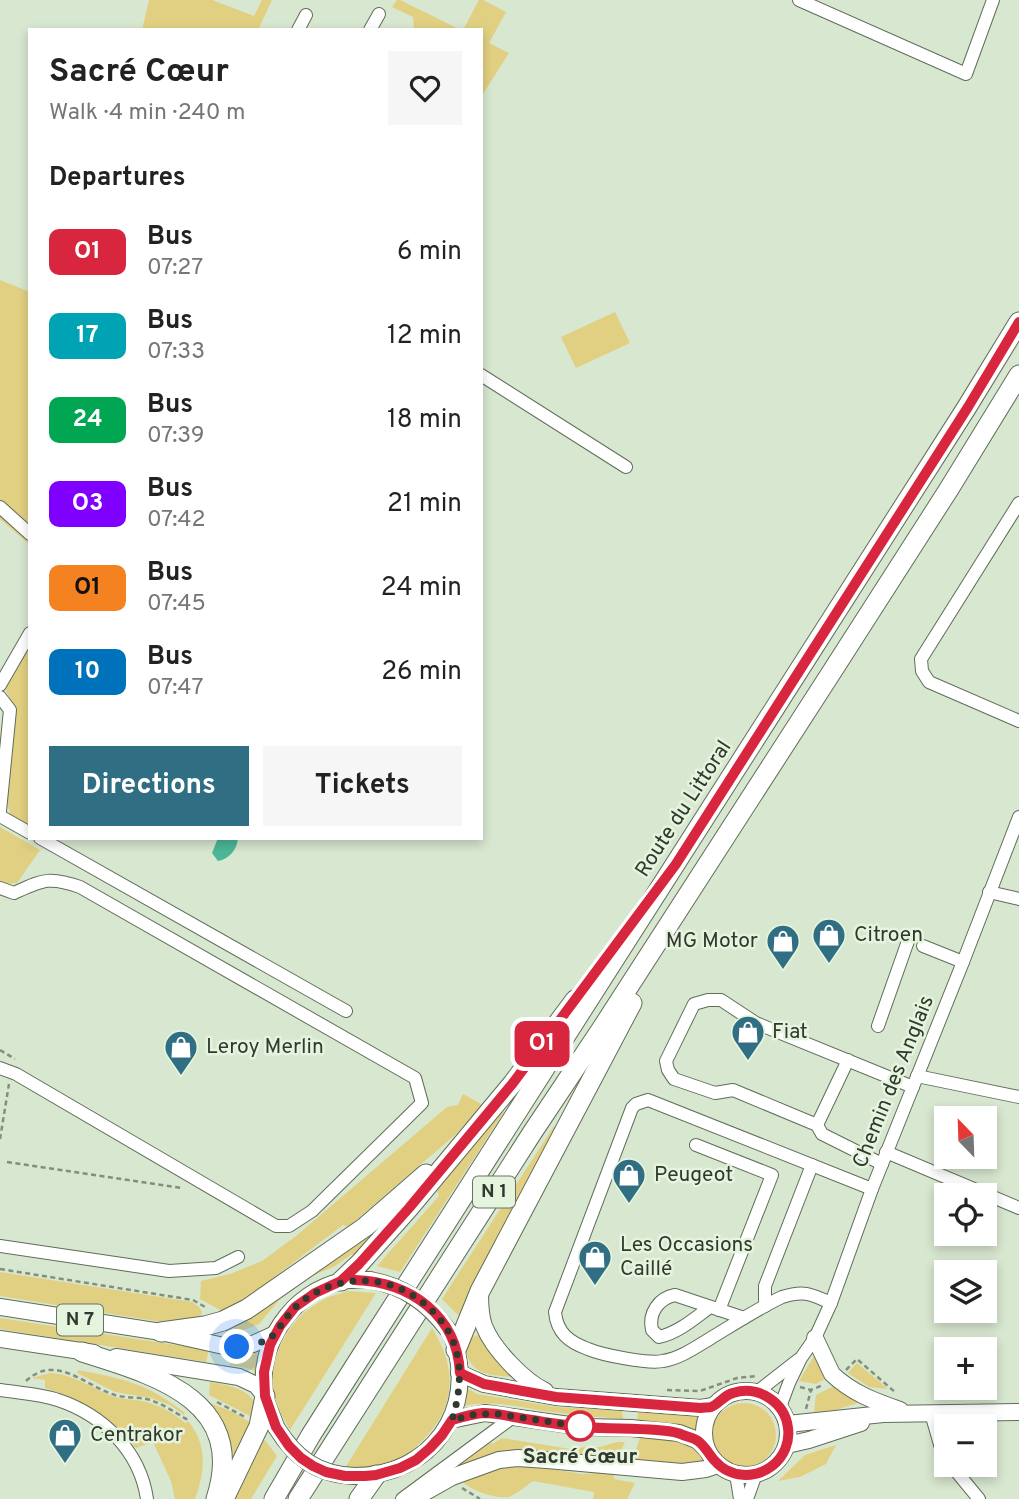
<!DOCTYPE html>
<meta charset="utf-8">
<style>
:root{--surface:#fff;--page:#f6f6f6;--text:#222;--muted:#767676;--accent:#306e84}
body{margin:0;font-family:Overpass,sans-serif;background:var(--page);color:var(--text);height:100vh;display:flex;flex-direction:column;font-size:26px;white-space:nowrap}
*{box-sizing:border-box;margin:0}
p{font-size:23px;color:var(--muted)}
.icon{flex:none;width:38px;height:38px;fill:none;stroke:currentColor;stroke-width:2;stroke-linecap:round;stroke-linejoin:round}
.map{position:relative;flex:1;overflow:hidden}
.drawer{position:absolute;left:28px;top:28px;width:455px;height:812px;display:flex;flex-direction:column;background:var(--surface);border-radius:0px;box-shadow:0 4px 10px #0003}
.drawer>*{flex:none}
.badge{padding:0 14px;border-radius:10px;font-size:24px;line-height:46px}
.needle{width:46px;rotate:337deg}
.buttons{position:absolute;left:934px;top:1106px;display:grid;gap:14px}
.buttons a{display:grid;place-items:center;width:63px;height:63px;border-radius:0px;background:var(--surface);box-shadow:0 4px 10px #0003;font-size:35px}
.you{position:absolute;width:35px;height:35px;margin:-18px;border:5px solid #fff;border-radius:50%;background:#1a73e8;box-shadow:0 0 0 10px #1a73e833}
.map>.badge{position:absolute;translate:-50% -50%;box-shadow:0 0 0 4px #fff}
h2{padding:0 21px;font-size:26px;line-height:63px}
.round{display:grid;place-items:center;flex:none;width:74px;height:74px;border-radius:0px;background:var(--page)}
.headline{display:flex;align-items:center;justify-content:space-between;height:119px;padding:0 21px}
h1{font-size:33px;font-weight:700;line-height:52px}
.cta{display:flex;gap:14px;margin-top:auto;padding:14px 21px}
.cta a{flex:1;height:80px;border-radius:0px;background:var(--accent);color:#fff;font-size:28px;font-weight:700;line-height:80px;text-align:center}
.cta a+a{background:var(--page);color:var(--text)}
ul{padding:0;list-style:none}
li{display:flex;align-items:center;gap:21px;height:84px;padding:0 21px}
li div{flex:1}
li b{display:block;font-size:26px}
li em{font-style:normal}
li .badge{min-width:77px;font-weight:700;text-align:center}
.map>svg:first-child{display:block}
.green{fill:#e1d081}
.water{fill:#4cb797}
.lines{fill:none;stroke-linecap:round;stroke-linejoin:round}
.minor-casing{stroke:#606d59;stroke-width:14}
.major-casing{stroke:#606d59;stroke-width:18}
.highway-casing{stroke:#606d59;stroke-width:21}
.path{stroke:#848e7e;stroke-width:2.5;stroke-dasharray:5 3.5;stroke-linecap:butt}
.minor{stroke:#fff;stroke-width:12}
.major{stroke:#fff;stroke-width:16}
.highway{stroke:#fff;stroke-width:19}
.major-bridge-casing{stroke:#606d59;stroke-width:18;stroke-linecap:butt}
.major-bridge{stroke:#fff;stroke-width:16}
.line-casing{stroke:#fff;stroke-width:16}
.line{stroke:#d7263d;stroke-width:10}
.walk{stroke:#32382f;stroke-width:7;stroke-dasharray:0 12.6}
.stop-dot{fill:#fff;stroke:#d7263d;stroke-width:3.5}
.labels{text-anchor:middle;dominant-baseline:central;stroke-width:5;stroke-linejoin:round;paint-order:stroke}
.shield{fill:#e5f4dd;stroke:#687063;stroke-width:2}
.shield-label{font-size:19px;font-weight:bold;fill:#32382f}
.street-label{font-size:21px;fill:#32382f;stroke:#e5f4dd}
.poi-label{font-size:21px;fill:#32382f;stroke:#e5f4dd;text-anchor:start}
.stop-label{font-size:21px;font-weight:bold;fill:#32382f;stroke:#e5f4dd}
</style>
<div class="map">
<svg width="1019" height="1499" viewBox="0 0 1019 1499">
<rect width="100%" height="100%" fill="#d8e7d0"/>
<g class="green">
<path d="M149 0H212L254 16 262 0H272L258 30H142Z"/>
<path d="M397 0H400L461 30H414L413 17 392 7Z"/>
<path d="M479 0H483L506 12 489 43 509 53 481 97V30H463Z"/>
<path d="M0 280 30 292V545L0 519Z"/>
<path d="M615 312 630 343 576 368 561 337Z"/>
<path d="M30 643V828L11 817 6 799 16 711 5 688Z"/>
<path d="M0 827 40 850 17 883 6 884 0 881Z"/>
<path d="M463 1094 483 1105 455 1135 348 1227 343 1225 248 1297 224 1312 200 1299 201 1281 230 1274 262 1261 296 1236 447 1107 458 1105Z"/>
<path d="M500 1110 504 1112 400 1272 377 1266 439 1196 437 1191Z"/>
<path d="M554 1126 559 1129 461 1318 442 1299Z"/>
<path d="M387 1222 355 1256 352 1254 335 1266 310 1277 280 1299 259 1324 236 1333 230 1321Z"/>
<path d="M0 1272 192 1302 199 1307 202 1312 199 1320 174 1324 0 1296Z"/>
<path d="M347 1291 376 1293 290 1430C284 1419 277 1408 274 1396 266 1356 290 1315 327 1298 333 1295 341 1294 347 1291Z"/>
<path d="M0 1318 209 1350 206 1362 0 1329Z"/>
<path d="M432 1328C457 1368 457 1406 423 1440 414 1449 405 1458 393 1462 377 1467 361 1467 345 1468Z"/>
<path d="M482 1334 518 1377C487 1376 466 1375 464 1339Z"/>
<path d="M817 1351 828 1377 816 1384 799 1381Z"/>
<path d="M256 1352 258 1355 256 1373 251 1369 230 1365 232 1354H244Z"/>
<path d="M857 1363 888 1389 869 1387 848 1373Z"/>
<path d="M78 1370C122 1378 149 1384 185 1413L184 1415 170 1405 151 1398 115 1392 77 1373Z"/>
<path d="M50 1373C74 1374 91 1388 112 1396 123 1400 135 1399 146 1402 159 1405 174 1413 185 1423L188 1421C208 1445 205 1472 195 1499H175L171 1481 153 1442 136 1448C110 1417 84 1400 45 1388V1380L32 1378Z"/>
<path d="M210 1382C225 1385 252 1388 256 1407 256 1411 256 1415 256 1419L209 1395Z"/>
<path d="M838 1384 861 1402 836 1410 814 1412 816 1395Z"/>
<path d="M467 1388 477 1394 557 1407 622 1411 623 1419C599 1417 575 1415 551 1412 523 1408 492 1399 464 1406Z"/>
<path d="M207 1402 233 1412 253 1424 234 1468Z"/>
<circle cx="744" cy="1435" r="32"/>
<path d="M638 1412 699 1415 696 1430 670 1423 637 1420Z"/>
<path d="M642 1433 668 1435 699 1447 709 1463 699 1467 631 1462Z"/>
<path d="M261 1435 277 1456 251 1499H233Z"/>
<path d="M502 1438 570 1449 586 1447H600L617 1442H625L616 1462 526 1451 453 1473 449 1468 487 1439 492 1444Z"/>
<path d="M836 1445 826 1464 800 1477 778 1481 805 1455Z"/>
<path d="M522 1464 582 1474 614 1472V1479L635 1483 627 1499H593L594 1492 533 1481C526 1486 518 1493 509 1497 494 1499 474 1491 462 1482L489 1469Z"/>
</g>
<path class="water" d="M218 838H238C237 850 229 859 218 861L212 853Z"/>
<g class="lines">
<defs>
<g id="minor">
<path d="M799 0 966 74 993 0"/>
<path d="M298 30 306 15"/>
<path d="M370 30 379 14"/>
<path d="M481 375 626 467"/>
<path d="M1019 503 921 659 922 671 929 682 1019 721"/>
<path d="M0 507 30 534"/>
<path d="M0 685 30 633"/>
<path d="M0 697 10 710 0 811"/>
<path d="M0 816 30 833"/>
<path d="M40 838 346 1011"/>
<path d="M0 888 14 893C43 880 49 876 80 887L415 1078 422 1103 312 1211 289 1226H276L16 1074 0 1068"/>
<path d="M989 892 1019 899"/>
<path d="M923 946 963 962"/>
<path d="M878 1026 908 941"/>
<path d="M917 1076 1019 1097"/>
<path d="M817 1125 848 1060"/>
<path d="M696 1145 772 1175 719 1310"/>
<path d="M886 1152 1019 1208"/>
<path d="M882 1164 822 1134 817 1125 733 1090 715 1093 674 1079 668 1070 666 1061 694 1004 708 1000H721L756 1023 913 1087"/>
<path d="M0 1246 169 1271 216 1268 238 1257"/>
<path d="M831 1303C811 1294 804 1290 782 1297 757 1309 734 1324 711 1338 696 1347 681 1358 663 1361 648 1364 602 1355 588 1349 569 1342 557 1333 555 1312L632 1108 636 1104 648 1100 872 1189"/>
<path d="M765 1306V1286L812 1165"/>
<path d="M710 1307C695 1318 678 1333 659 1337L652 1330C648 1313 659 1298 675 1295L744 1318"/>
<path d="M0 1390C19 1393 40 1394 58 1400 103 1415 140 1451 147 1499"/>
<path d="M757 1392 798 1360"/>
<path d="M780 1407 789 1383 801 1358 815 1338 831 1303 872 1189 963 962 1019 817"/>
<path d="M931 1413 941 1448 947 1458"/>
<path d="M951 1465 979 1499"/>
<path d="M736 1474 740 1499"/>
<path d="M402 1499 513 1417"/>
<path d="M747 1499 756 1474"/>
</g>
<g id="major">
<path d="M480 1293C480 1304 480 1315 484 1326 493 1349 524 1381 545 1391"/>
<path d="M0 1307 161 1332 228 1347 253 1344 275 1334"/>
<path d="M815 1338 832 1374C852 1393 874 1401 900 1410"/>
<path d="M0 1339 94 1353"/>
<path d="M116 1357 239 1377 256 1385 265 1396"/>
<path d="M459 1373 484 1384 556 1397 701 1408 713 1406"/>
<circle cx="746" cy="1433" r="42"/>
<path d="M451 1420 485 1413 584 1427 631 1428 679 1433 697 1440 707 1450"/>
<path d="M788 1424 883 1414 1019 1412"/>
<path d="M276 1427C273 1417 267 1407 265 1396 256 1345 292 1291 343 1281 352 1279 361 1280 370 1280"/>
<path d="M787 1445 809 1440 861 1423"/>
<path d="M355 1476C431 1476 478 1410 453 1338"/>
<path d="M413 1499 452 1477 499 1460 518 1458 547 1460 682 1472 706 1469 718 1465"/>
</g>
<g id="highway">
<path d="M341 1281 359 1264 409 1208 513 1083 575 1000"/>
<path d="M161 1332 205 1326 223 1321 247 1309 365 1227 426 1174"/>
<path d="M456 1350 480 1291 632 1003"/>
<path d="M82 1352C155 1375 248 1400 216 1499"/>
<path d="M224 1499 259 1426 265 1396"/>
<path d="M274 1499 311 1435 351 1372 967 407 1019 322"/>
<path d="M298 1499 532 1133 604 1025 833 670 949 489 1019 375"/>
<path d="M359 1499 376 1475"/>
</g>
</defs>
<use href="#minor" class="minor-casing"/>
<use href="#major" class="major-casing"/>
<use href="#highway" class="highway-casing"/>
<g class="path">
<path d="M0 1050 15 1059"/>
<path d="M0 1139 9 1084"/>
<path d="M7 1162 182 1188"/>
<path d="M0 1269 193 1300 207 1308"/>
<path d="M846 1370 857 1359 896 1393"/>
<path d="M26 1381C56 1353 85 1386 115 1395 125 1398 137 1397 147 1399 161 1403 173 1411 186 1419L187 1418"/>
<path d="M800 1387 811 1390 823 1385"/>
<path d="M667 1390 700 1391 737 1378 756 1376"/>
<path d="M217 1402 245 1417"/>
<path d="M806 1409 811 1390"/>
<path d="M462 1488 480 1499"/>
</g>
<use href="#minor" class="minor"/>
<use href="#major" class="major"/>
<use href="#highway" class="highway"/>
<defs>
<g id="major-bridge">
<path d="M370 1280C404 1286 428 1303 448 1330"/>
<path d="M276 1427C295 1458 318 1475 355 1476"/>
</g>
</defs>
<use href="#major-bridge" class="major-bridge-casing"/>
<use href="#major-bridge" class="major-bridge"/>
</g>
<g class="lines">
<defs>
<path id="line" d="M355 1280C410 1282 457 1315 460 1373L484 1384 556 1397 701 1408C704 1407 708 1408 711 1407 719 1404 724 1395 733 1393 758 1385 785 1402 788 1428 790 1442 784 1457 772 1466 755 1479 730 1478 715 1461 709 1455 706 1447 698 1441 694 1438 688 1437 683 1435 675 1431 666 1431 657 1430 632 1428 608 1429 583 1427 560 1425 537 1421 514 1417 504 1415 494 1413 483 1413 472 1414 462 1417 452 1420L442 1435 430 1448 416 1460 400 1468 376 1475 365 1476H345L326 1472 313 1466 301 1458 289 1446 276 1427 265 1396 264 1372 270 1345 280 1326 295 1307 315 1293 341 1281 359 1264 409 1208 513 1083 676 864 968 407 1019 322"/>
</defs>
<use href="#line" class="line-casing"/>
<use href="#line" class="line"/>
<path class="walk" d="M237 1347C249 1346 268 1343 276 1332 285 1320 291 1309 304 1300 348 1268 404 1277 439 1318 464 1347 463 1385 452 1420L476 1414H498L584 1427 580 1426"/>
</g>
<defs>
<symbol id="shop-pin" viewBox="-11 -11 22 30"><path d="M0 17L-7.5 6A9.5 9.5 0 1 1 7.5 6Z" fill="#306e84" stroke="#e5f4dd"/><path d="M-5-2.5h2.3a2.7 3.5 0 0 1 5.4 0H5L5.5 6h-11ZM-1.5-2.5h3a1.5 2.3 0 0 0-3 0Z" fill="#fff"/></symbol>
</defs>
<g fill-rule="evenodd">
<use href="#shop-pin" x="810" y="916" width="38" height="52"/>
<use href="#shop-pin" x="764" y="922" width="38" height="52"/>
<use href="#shop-pin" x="729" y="1013" width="38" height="52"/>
<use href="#shop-pin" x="162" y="1028" width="38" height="52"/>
<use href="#shop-pin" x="610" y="1156" width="38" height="52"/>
<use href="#shop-pin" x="576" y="1238" width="38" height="52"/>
<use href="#shop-pin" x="46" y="1416" width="38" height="52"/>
</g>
<circle class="stop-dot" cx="580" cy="1426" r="14"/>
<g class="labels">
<g class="shield">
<rect x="473" y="1176.5" width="42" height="31" rx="5"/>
<rect x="57" y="1304.5" width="46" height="31" rx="5"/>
</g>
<g class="shield-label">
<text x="494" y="1192">N 1</text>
<text x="80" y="1320">N 7</text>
</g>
<g class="street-label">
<text transform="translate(684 809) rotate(-57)">Route du Littoral</text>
<text transform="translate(894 1082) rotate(-68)">Chemin des Anglais</text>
</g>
<g class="poi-label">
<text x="854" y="935">Citroen</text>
<text x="758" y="941" text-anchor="end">MG Motor</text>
<text x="772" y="1032">Fiat</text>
<text x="206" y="1047">Leroy Merlin</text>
<text x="654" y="1175">Peugeot</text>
<text x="620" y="1245">Les Occasions<tspan x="620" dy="24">Caillé</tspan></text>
<text x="90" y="1435">Centrakor</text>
</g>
<g class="stop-label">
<text x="580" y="1457">Sacré Cœur</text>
</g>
</g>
</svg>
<div class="buttons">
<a><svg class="needle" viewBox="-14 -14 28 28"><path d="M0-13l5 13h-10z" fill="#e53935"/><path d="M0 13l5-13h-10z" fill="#767676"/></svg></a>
<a><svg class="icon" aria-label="locate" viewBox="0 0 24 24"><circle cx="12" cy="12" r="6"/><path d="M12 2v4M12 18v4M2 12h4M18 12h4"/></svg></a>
<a><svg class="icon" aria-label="layers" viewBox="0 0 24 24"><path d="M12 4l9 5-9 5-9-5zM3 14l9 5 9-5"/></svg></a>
<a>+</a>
<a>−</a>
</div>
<div class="you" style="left:237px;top:1347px"></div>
<b class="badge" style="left:542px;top:1044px;background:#d7263d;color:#fff">O1</b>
<section class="drawer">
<div class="headline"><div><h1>Sacré Cœur</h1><p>Walk · 4 min · 240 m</p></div><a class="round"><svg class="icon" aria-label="heart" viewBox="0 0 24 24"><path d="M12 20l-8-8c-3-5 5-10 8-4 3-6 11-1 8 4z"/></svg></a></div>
<h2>Departures</h2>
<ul>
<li><span class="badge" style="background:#d7263d;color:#fff">O1</span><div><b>Bus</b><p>07:27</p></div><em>6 min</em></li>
<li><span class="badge" style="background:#00a3b4;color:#fff">17</span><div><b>Bus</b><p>07:33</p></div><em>12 min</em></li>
<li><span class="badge" style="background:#00a651;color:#fff">24</span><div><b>Bus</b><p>07:39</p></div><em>18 min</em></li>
<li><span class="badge" style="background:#8000ff;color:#fff">O3</span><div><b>Bus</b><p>07:42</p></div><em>21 min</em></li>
<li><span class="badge" style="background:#f58220;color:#111">O1</span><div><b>Bus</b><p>07:45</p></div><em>24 min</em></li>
<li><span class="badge" style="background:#0072bc;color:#fff">10</span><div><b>Bus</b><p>07:47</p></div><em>26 min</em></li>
</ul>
<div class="cta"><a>Directions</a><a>Tickets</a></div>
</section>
</div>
